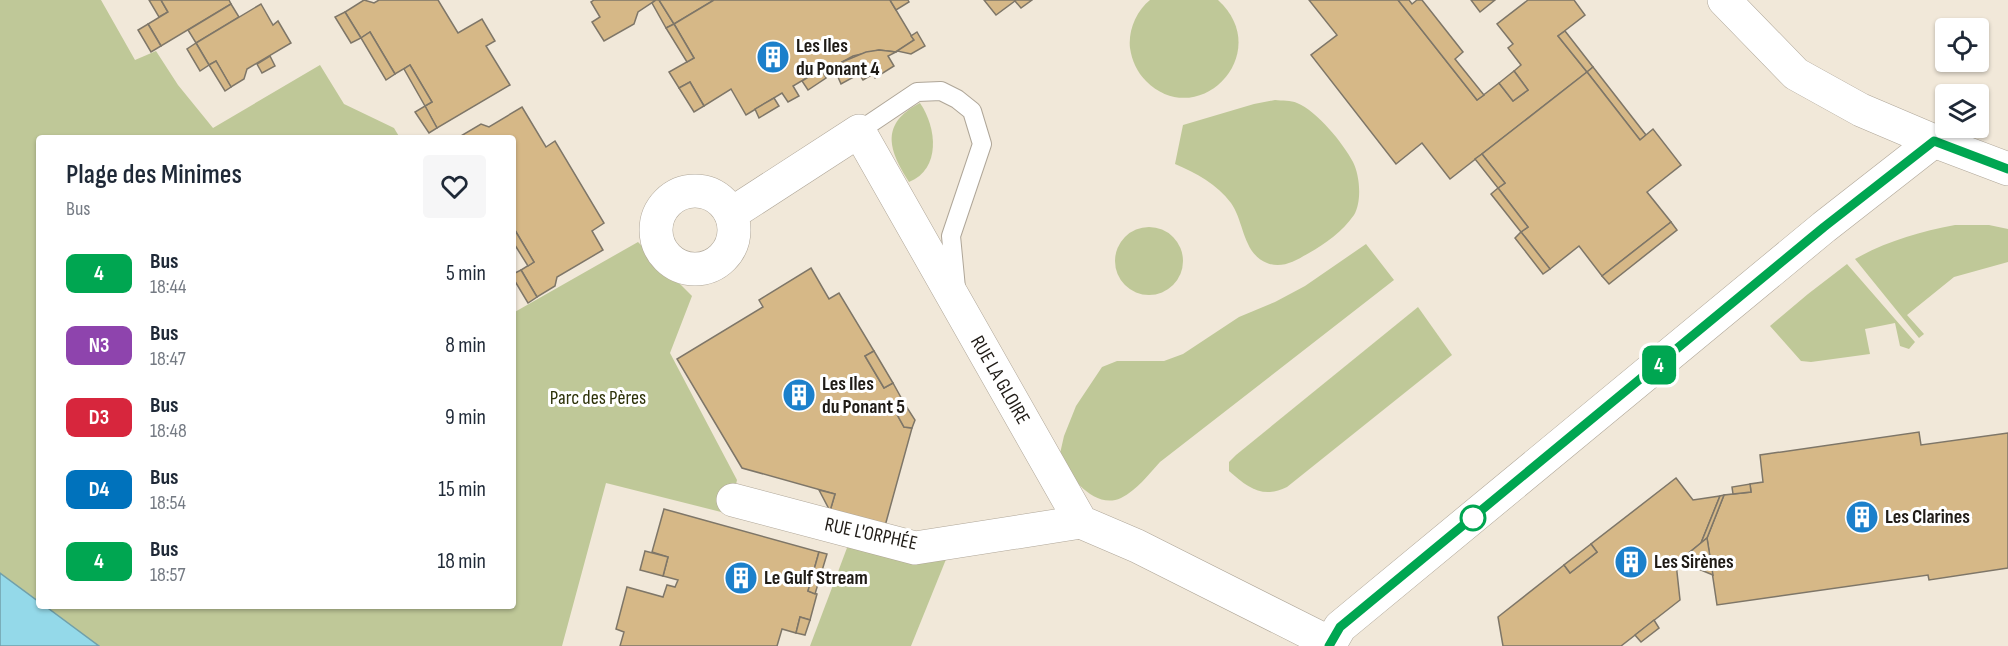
<!DOCTYPE html>
<meta charset="utf-8">
<style>
:root{--surface:#fff;--page:#f6f6f7;--text:#1f2937;--muted:#747a83}
body{margin:0;font-family:"Sofia Sans Condensed",sans-serif;background:var(--page);color:var(--text);height:100vh;display:flex;flex-direction:column;font-size:22px;white-space:nowrap}
*{box-sizing:border-box;margin:0}
p{font-size:20px;color:var(--muted)}
.icon{flex:none;width:33px;height:33px;fill:none;stroke:currentColor;stroke-width:2;stroke-linecap:round;stroke-linejoin:round}
.map{position:relative;flex:1;overflow:hidden}
.sheet{position:absolute;left:36px;top:135px;width:480px;height:474px;display:flex;flex-direction:column;background:var(--surface);border-radius:6px;box-shadow:0 2px 4px #0004}
.sheet>*{flex:none}
.badge{padding:0 12px;border-radius:9px;font-size:21px;line-height:39px}
.tools{position:absolute;left:1935px;top:18px;display:grid;gap:12px}
.tools a{display:grid;place-items:center;width:54px;height:54px;border-radius:6px;background:var(--surface);box-shadow:0 2px 4px #0004;font-size:30px}
.map>.badge{position:absolute;translate:-50% -50%;box-shadow:0 0 0 3px #fff}
.round{display:grid;place-items:center;flex:none;width:63px;height:63px;border-radius:6px;background:var(--page)}
.summary{display:flex;align-items:center;justify-content:space-between;height:102px;padding:0 30px}
h1{font-size:28px;font-weight:600;line-height:45px}
ul{padding:0;list-style:none}
li{display:flex;align-items:center;gap:18px;height:72px;padding:0 30px}
li div{flex:1}
li b{display:block;font-size:22px}
li em{font-style:normal}
li .badge{min-width:66px;font-weight:700;text-align:center}
.map>svg:first-child{display:block}
.green{fill:#bfc898}
.water{fill:#94d9e9;stroke:#71a0aa;stroke-width:1.5}
.building{fill:#d6b887;stroke:#7e7668;stroke-width:1.5}
.lines{fill:none;stroke-linecap:round;stroke-linejoin:round}
.lane-casing{stroke:#afa698;stroke-width:20}
.street-casing{stroke:#afa698;stroke-width:34}
.secondary-casing{stroke:#afa698;stroke-width:34}
.lane{stroke:#fff;stroke-width:18}
.street{stroke:#fff;stroke-width:33}
.secondary{stroke:#fff;stroke-width:33}
.line-casing{stroke:#fff;stroke-width:14}
.line{stroke:#00a651;stroke-width:9}
.stop-dot{fill:#fff;stroke:#00a651;stroke-width:3}
.labels{text-anchor:middle;dominant-baseline:central;stroke-width:6;stroke-linejoin:round;paint-order:stroke}
.poi-label{font-size:20px;font-weight:bold;fill:#201c17;stroke:#fff;text-anchor:start}
.street-label{font-size:20px;fill:#201c17;stroke:#fff}
.park-label{font-size:20px;fill:#2c3107;stroke:#fff}
</style>
<div class="map">
<svg width="2008" height="646" viewBox="0 0 2008 646">
<rect width="100%" height="100%" fill="#f1e8d9"/>
<g class="green">
<path d="M0 0H101L135 60 156 51 178 85 213 128 320 65 344 104 394 128 400 138H39V606H513V313L638 242 692 296 670 353 737 480 729 514 606 483 562 646H0Z"/>
<path d="M1150 0H1218C1276 53 1198 133 1146 81 1137 72 1132 61 1130 48 1128 31 1136 11 1150 0Z"/>
<path d="M1275 100C1282 101 1291 100 1297 103 1317 111 1343 143 1353 162 1360 176 1362 201 1354 215 1343 231 1325 244 1309 253 1295 261 1282 269 1267 263 1243 254 1244 221 1231 203 1217 184 1196 173 1175 164L1183 125 1254 104Z"/>
<path d="M920 103C937 128 941 169 909 182 889 151 879 124 920 103Z"/>
<path d="M1955 225H1989L2008 229V262L1954 277 1907 315 1924 334 1919 338 1855 259C1887 241 1919 232 1955 225Z"/>
<circle cx="1149" cy="261" r="34"/>
<path d="M1366 244 1394 280 1160 462C1148 475 1137 490 1121 498 1095 510 1070 477 1059 458L1064 436 1076 406 1102 367 1117 361H1164L1183 354 1239 317 1275 302 1305 286Z"/>
<path d="M1847 264 1915 342 1909 349 1900 346 1895 323 1865 329 1870 354 1811 362 1801 361 1770 326 1808 294Z"/>
<path d="M1418 307 1452 355 1287 487C1263 499 1248 488 1229 471V462L1236 455Z"/>
<path d="M853 532 953 542 911 646H810Z"/>
</g>
<path class="water" d="M0 573 39 602V606H45L99 646H0Z"/>
<g class="building">
<path d="M149 0H161L168 12 159 17Z"/>
<path d="M161 0H229L231 4 161 46 148 24 168 12Z"/>
<path d="M364 0 374 3 379 0H438L458 33 482 19 495 41 486 46 510 85 437 128 425 106 432 102 410 65 395 74 370 32 361 38 345 12Z"/>
<path d="M594 0H656L638 12 634 24 604 41 592 22 600 17 591 2Z"/>
<path d="M656 0H659L674 24 666 28 652 3Z"/>
<path d="M659 0H714L674 24Z"/>
<path d="M714 0H890L914 40 896 52 879 50 853 56 842 62 847 72 838 77 830 64 793 86 799 96 788 102 782 93 746 115 731 89 704 106 690 82 679 88 669 72 694 58 674 24Z"/>
<path d="M890 0H908L909 2 896 10Z"/>
<path d="M984 0H1032L1021 8 1015 1 996 15Z"/>
<path d="M1309 0H1398L1477 100 1499 83 1513 101 1528 90 1514 71 1521 65 1508 48 1513 44 1497 24 1528 0H1574L1585 15 1558 36 1587 72 1450 179 1422 143 1396 164 1311 55 1337 35Z"/>
<path d="M1398 0H1409L1412 4 1417 0H1422L1463 52 1455 59 1484 95 1477 100Z"/>
<path d="M1471 0H1495L1480 12Z"/>
<path d="M231 4 239 17 196 43 188 30Z"/>
<path d="M261 4 273 25 278 21 291 43 247 69 244 79 231 87 216 61 209 65 196 43Z"/>
<path d="M345 12 361 38 351 43 335 17Z"/>
<path d="M148 24 161 46 151 52 138 30Z"/>
<path d="M674 24 694 58 687 62 666 28Z"/>
<path d="M1565 31 1593 67 1587 72 1558 36Z"/>
<path d="M370 32 395 74 386 80 361 38Z"/>
<path d="M917 32 925 46 911 54 897 51 914 40 911 36Z"/>
<path d="M196 43 209 65 200 71 187 49Z"/>
<path d="M879 50 896 52 888 56 894 66 875 78 873 74 863 80 859 74 841 84 838 77 847 72 842 62 866 52Z"/>
<path d="M270 56 275 66 262 73 257 64Z"/>
<path d="M216 61 231 87 225 91 209 65Z"/>
<path d="M410 65 432 102 425 106 404 69Z"/>
<path d="M1593 67 1646 135 1640 140 1587 72Z"/>
<path d="M821 69 826 78 808 90 802 81Z"/>
<path d="M1514 71 1528 90 1513 101 1499 83Z"/>
<path d="M1587 72 1640 140 1653 129 1681 165 1647 192 1671 222 1602 276 1579 246 1550 269 1521 232 1528 227 1498 188 1505 183 1482 154Z"/>
<path d="M690 82 704 106 694 112 679 88Z"/>
<path d="M774 98 779 106 759 118 755 109Z"/>
<path d="M425 106 437 128 429 133 415 112Z"/>
<path d="M522 107 546 147 555 141 604 223 592 231 603 250 557 277 555 286 537 297 521 270 534 262 513 227V138L459 137 481 124 489 127Z"/>
<path d="M1482 154 1505 183 1498 188 1475 159Z"/>
<path d="M1498 188 1528 227 1521 232 1491 194Z"/>
<path d="M1671 222 1677 230 1609 284 1602 276Z"/>
<path d="M513 227 534 262 528 266 513 242Z"/>
<path d="M1521 232 1550 269 1543 274 1515 238Z"/>
<path d="M811 268 829 299 839 293 874 351 865 356 884 388 893 383 904 403 894 409 904 427 912 428 885 526 830 511 835 494 742 468 677 359 763 307 759 300Z"/>
<path d="M521 270 537 297 528 303 513 278V274Z"/>
<path d="M874 351 893 383 884 388 865 356Z"/>
<path d="M904 403 915 420 912 428 904 427 894 409Z"/>
<path d="M1919 432 1921 445 2008 433V568L1929 580 1928 575 1717 605 1707 538 1724 495 1751 492 1750 484 1763 482 1760 455Z"/>
<path d="M1676 478 1693 500 1720 496 1701 543 1676 563 1680 600 1621 646H1503L1498 617 1564 565 1570 573 1597 552 1591 544Z"/>
<path d="M1750 484 1751 492 1733 494 1732 487Z"/>
<path d="M819 490 835 494 830 511Z"/>
<path d="M1724 495 1707 538 1701 543 1720 496Z"/>
<path d="M664 509 819 552 808 591 817 594 810 620 800 617 796 633 782 629 777 646H620L624 632 616 629 627 587 663 597 667 585 675 587 678 580 663 576 668 557 652 552Z"/>
<path d="M1707 538 1713 575 1679 561Z"/>
<path d="M1591 544 1597 552 1570 573 1564 565Z"/>
<path d="M645 551 668 557 663 576 640 570Z"/>
<path d="M819 552 827 554 815 594 808 591Z"/>
<path d="M800 617 810 620 805 635 796 633Z"/>
<path d="M1654 620 1659 628 1641 642 1635 635Z"/>
</g>
<g class="lines">
<defs>
<path id="lane" d="M859 131 917 92 941 91 957 99 972 111 982 144 951 236 956 288"/>
<g id="street">
<circle cx="695" cy="230" r="39"/>
<path d="M731 214 859 131 1081 522 1137 546 1330 643"/>
<path d="M733 500 915 548 1081 522"/>
<path d="M1329 646 1340 627 1824 227 1934 141"/>
</g>
<path id="secondary" d="M1724 0 1796 74 1861 110 1934 141 2008 169"/>
</defs>
<use href="#lane" class="lane-casing"/>
<use href="#street" class="street-casing"/>
<use href="#secondary" class="secondary-casing"/>
<use href="#lane" class="lane"/>
<use href="#street" class="street"/>
<use href="#secondary" class="secondary"/>
</g>
<g class="lines">
<defs>
<path id="line" d="M1329 646 1340 627 1824 227 1934 141 2008 169"/>
</defs>
<use href="#line" class="line-casing"/>
<use href="#line" class="line"/>
</g>
<defs>
<symbol id="building-disc" viewBox="-11 -11 22 22"><circle r="9.5" fill="#1c80cb" stroke="#fff"/><path d="M-4-6H4V6H1V3H-1V6H-4ZM-2.5-4.3h1.7v1.8h-1.7ZM.8-4.3h1.7v1.8H.8ZM-2.5-1h1.7V.8h-1.7ZM.8-1h1.7V.8H.8Z" fill="#fff"/></symbol>
</defs>
<g fill-rule="evenodd">
<use href="#building-disc" x="754" y="38" width="38" height="38"/>
<use href="#building-disc" x="780" y="376" width="38" height="38"/>
<use href="#building-disc" x="1843" y="498" width="38" height="38"/>
<use href="#building-disc" x="1612" y="543" width="38" height="38"/>
<use href="#building-disc" x="722" y="559" width="38" height="38"/>
</g>
<circle class="stop-dot" cx="1473" cy="518" r="12"/>
<g class="labels">
<g class="poi-label">
<text x="796" y="46">Les Iles<tspan x="796" dy="23">du Ponant 4</tspan></text>
<text x="822" y="384">Les Iles<tspan x="822" dy="23">du Ponant 5</tspan></text>
<text x="1885" y="517">Les Clarines</text>
<text x="1654" y="562">Les Sirènes</text>
<text x="764" y="578">Le Gulf Stream</text>
</g>
<g class="street-label">
<text transform="translate(1000 380) rotate(60)">RUE LA GLOIRE</text>
<text transform="translate(871 534) rotate(12)">RUE L'ORPHÉE</text>
</g>
<g class="park-label">
<text x="598" y="398">Parc des Pères</text>
</g>
</g>
</svg>
<div class="tools">
<a><svg class="icon" aria-label="locate" viewBox="0 0 24 24"><circle cx="12" cy="12" r="6"/><path d="M12 2v4M12 18v4M2 12h4M18 12h4"/></svg></a>
<a><svg class="icon" aria-label="layers" viewBox="0 0 24 24"><path d="M12 4l9 5-9 5-9-5zM3 14l9 5 9-5"/></svg></a>
</div>
<b class="badge" style="left:1659px;top:365px;background:#00a651;color:#fff">4</b>
<section class="sheet">
<div class="summary"><div><h1>Plage des Minimes</h1><p>Bus</p></div><a class="round"><svg class="icon" aria-label="heart" viewBox="0 0 24 24"><path d="M12 20l-8-8c-3-5 5-10 8-4 3-6 11-1 8 4z"/></svg></a></div>
<ul>
<li><span class="badge" style="background:#00a651;color:#fff">4</span><div><b>Bus</b><p>18:44</p></div><em>5 min</em></li>
<li><span class="badge" style="background:#8e44ad;color:#fff">N3</span><div><b>Bus</b><p>18:47</p></div><em>8 min</em></li>
<li><span class="badge" style="background:#d7263d;color:#fff">D3</span><div><b>Bus</b><p>18:48</p></div><em>9 min</em></li>
<li><span class="badge" style="background:#0072bc;color:#fff">D4</span><div><b>Bus</b><p>18:54</p></div><em>15 min</em></li>
<li><span class="badge" style="background:#00a651;color:#fff">4</span><div><b>Bus</b><p>18:57</p></div><em>18 min</em></li>
</ul>
</section>
</div>
